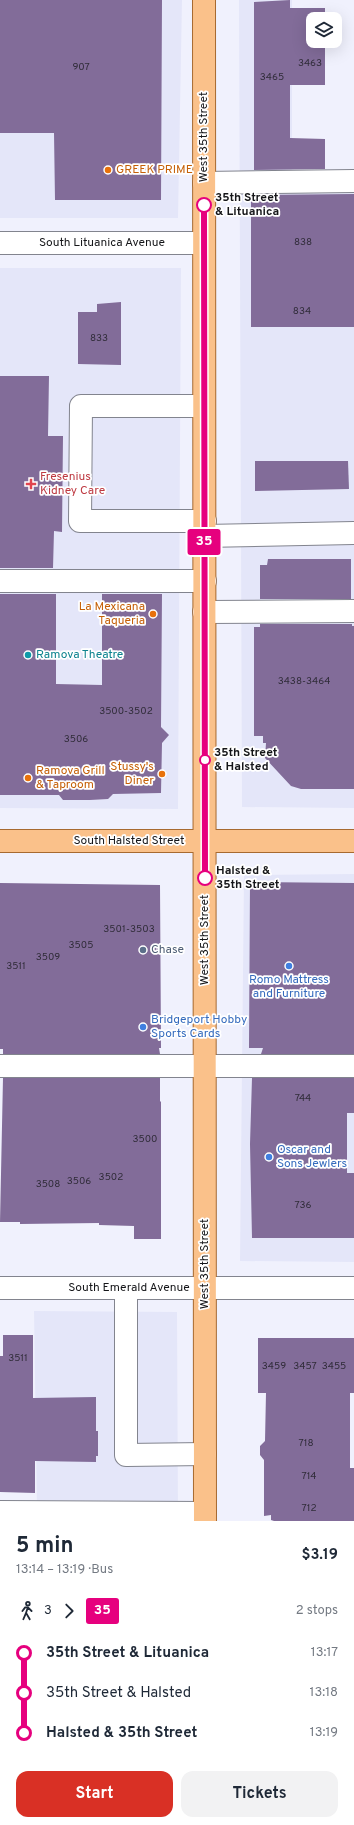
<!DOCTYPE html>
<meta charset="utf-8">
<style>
:root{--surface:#fff;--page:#f2f2f3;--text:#1f2937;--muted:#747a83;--accent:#d93025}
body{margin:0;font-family:Overpass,sans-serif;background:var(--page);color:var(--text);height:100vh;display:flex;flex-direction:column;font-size:15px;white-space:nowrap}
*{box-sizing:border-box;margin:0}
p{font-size:13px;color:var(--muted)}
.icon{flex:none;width:22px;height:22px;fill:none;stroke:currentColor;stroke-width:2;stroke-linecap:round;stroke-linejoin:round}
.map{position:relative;height:1521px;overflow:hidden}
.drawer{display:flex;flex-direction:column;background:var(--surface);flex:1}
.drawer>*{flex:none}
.badge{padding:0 8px;border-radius:3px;font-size:14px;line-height:26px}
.tools{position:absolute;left:306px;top:12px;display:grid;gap:8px}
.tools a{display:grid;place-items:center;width:36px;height:36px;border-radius:8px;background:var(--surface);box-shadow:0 4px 16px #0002;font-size:20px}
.map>.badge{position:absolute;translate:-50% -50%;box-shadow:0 0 0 2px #fff}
.legs{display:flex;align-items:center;gap:6px;height:44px;padding:0 16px;font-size:13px}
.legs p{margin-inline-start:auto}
.headline{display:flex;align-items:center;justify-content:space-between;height:68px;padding:0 16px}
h1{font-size:22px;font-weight:700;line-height:30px}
.primary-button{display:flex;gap:8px;margin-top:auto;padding:8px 16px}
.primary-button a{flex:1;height:46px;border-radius:12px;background:var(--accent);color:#fff;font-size:16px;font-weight:700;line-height:46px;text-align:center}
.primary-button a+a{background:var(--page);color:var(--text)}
ul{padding:0 16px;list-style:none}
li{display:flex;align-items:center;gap:14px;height:40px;font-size:15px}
li i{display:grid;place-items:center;width:6px;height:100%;margin:0 5px;background:currentColor}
li i::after{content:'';width:10px;height:10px;margin:-5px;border:3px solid;border-radius:50%;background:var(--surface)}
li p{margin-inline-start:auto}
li:first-child i{background:linear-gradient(#0000 50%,currentColor 0)}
li:last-child i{background:linear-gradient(currentColor 50%,#0000 0)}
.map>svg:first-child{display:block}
.built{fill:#e4e6f9}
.building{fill:#826c99}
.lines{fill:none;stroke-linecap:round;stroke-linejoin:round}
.minor-casing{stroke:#82848e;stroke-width:24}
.major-casing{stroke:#a76a30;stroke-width:24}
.minor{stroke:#fff;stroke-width:22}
.major{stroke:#fac18a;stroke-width:22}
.line-1-casing{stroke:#fff;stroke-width:9}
.line-1{stroke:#e6007e;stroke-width:6}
.food-dot{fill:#e8710a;stroke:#fff;stroke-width:1.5}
.stop-1-dot{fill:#fff;stroke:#e6007e;stroke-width:2}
.health-dot{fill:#e0444e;stroke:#fff;stroke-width:1.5}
.culture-dot{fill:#0f9aa8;stroke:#fff;stroke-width:1.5}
.service-dot{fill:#5c6f8a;stroke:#fff;stroke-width:1.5}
.shop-dot{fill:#3f7fe0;stroke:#fff;stroke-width:1.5}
.labels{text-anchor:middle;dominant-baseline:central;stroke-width:3.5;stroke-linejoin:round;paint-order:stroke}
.number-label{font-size:10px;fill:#302c39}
.street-label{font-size:12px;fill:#151619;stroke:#fff}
.food-label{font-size:12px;fill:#c56008;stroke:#fff;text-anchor:start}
.stop-label{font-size:12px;font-weight:bold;fill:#151619;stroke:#fff;text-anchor:start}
.health-label{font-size:12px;fill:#be3a42;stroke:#fff;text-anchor:start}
.culture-label{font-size:12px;fill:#0d838f;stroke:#fff;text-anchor:start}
.service-label{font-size:12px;fill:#4e5e75;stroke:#fff;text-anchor:start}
.shop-label{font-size:12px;fill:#366cbe;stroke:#fff;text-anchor:start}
</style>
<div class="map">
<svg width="354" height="1521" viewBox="0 0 354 1521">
<rect width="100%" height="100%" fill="#f0f1fd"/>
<g class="built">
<path d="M0 0H182L178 218H0Z"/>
<path d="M239 0H292V181H354V808L242 807Z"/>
<path d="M0 268H181L178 809 0 808Z"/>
<path d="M354 874V1262L240 1261 244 875Z"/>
<path d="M34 1311 177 1312 178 1513 37 1512Z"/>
</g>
<g class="building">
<path d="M0 0H162L161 200H55L54 133H0Z"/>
<path d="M290 0V8H325V19H313V41H325V85H290V138L325 139V169L254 170V2Z"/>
<path d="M354 194V327H251V195Z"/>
<path d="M121 302V365L78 364V312H97V304Z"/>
<path d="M0 376H49L48 436H63L62 532 54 531 53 568H0Z"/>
<path d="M255 461H348L349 489 255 491Z"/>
<path d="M268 559H351V599H260V565H267Z"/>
<path d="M0 594H56V684L102 685V594H162L161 727 169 735 162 743 161 793 113 794 108 799 90 800H63L59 795H0Z"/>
<path d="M260 624H352V626H354V789H301L291 786 265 758 266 743H263V736H254V627H260Z"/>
<path d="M250 882 354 883V1054H261L263 1048H249Z"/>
<path d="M0 883 160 885 161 1048H159L160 1054H3V1049H0Z"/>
<path d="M3 1078H160V1101L161 1102V1239H134V1226L99 1225V1223L20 1224V1222H0Z"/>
<path d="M252 1078H354V1113H347V1173H354V1238H252L250 1144Z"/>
<path d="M3 1335H33V1398L96 1397V1431H98V1456H96V1462L35 1461V1493L0 1492V1356H3Z"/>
<path d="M258 1338H354V1393H350V1468H354V1521H274L271 1520V1515L264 1516V1460L260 1455V1446L265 1441 266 1393H258Z"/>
</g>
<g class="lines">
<defs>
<g id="minor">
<path d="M204 183 354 181"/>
<path d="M0 243H204"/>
<path d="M204 406H81L80 521H205"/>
<path d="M204 536 354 533"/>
<path d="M0 581H205"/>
<path d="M204 612 354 611"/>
<path d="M0 1066H354"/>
<path d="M0 1288H354"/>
<path d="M126 1288V1455L205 1454"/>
<path d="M0 1512 205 1513"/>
</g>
<g id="major">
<path d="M204 0 205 1521"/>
<path d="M0 841H354"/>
</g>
</defs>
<use href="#minor" class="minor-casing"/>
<use href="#major" class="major-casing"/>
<use href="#minor" class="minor"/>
<use href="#major" class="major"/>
</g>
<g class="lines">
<defs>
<path id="line-1" d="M204 205 205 878"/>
</defs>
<use href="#line-1" class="line-1-casing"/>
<use href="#line-1" class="line-1"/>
</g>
<g class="food-dot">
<circle cx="108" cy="170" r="4"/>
<circle cx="153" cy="614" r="4"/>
<circle cx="162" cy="774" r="4"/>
<circle cx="28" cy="778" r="4"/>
</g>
<g class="stop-1-dot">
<circle cx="204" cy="205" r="7"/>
<circle cx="205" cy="760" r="5"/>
<circle cx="205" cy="878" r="7"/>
</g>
<path class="health-dot" d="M29 478h4v4h4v4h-4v4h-4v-4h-4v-4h4z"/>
<circle class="culture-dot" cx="28" cy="655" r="4"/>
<circle class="service-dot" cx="143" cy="950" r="4"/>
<g class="shop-dot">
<circle cx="289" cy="966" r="4"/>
<circle cx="143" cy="1027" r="4"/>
<circle cx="269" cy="1157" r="4"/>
</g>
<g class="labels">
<g class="number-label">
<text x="310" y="63">3463</text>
<text x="81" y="67">907</text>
<text x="272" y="77">3465</text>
<text x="303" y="242">838</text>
<text x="302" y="311">834</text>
<text x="99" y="338">833</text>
<text x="304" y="681">3438-3464</text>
<text x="126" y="711">3500-3502</text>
<text x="76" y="739">3506</text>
<text x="129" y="929">3501-3503</text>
<text x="81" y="945">3505</text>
<text x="48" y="957">3509</text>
<text x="16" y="966">3511</text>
<text x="303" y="1098">744</text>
<text x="145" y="1139">3500</text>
<text x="111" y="1177">3502</text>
<text x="79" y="1181">3506</text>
<text x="48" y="1184">3508</text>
<text x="303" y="1205">736</text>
<text x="18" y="1358">3511</text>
<text x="274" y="1366">3459</text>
<text x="305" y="1366">3457</text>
<text x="334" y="1366">3455</text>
<text x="306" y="1443">718</text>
<text x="309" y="1476">714</text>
<text x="309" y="1508">712</text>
</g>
<g class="street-label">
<text transform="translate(204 137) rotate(-90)">West 35th Street</text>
<text x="102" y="243">South Lituanica Avenue</text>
<text x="129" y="841">South Halsted Street</text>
<text transform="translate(205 940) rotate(-90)">West 35th Street</text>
<text transform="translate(205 1264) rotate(-90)">West 35th Street</text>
<text x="129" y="1288">South Emerald Avenue</text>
</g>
<g class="food-label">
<text x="116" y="170">GREEK PRIME</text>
<text x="145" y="607" text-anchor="end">La Mexicana<tspan x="145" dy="14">Taqueria</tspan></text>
<text x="154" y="767" text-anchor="end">Stussy's<tspan x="154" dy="14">Diner</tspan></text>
<text x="36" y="771">Ramova Grill<tspan x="36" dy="14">&amp; Taproom</tspan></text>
</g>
<g class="stop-label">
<text x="215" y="198">35th Street<tspan x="215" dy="14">&amp; Lituanica</tspan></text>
<text x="214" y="753">35th Street<tspan x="214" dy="14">&amp; Halsted</tspan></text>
<text x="216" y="871">Halsted &amp;<tspan x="216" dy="14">35th Street</tspan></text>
</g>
<g class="health-label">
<text x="40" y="477">Fresenius<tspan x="40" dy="14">Kidney Care</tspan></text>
</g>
<g class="culture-label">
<text x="36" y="655">Ramova Theatre</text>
</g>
<g class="service-label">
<text x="151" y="950">Chase</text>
</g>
<g class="shop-label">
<text x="289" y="980" text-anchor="middle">Romo Mattress<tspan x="289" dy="14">and Furniture</tspan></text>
<text x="151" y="1020">Bridgeport Hobby<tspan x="151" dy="14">Sports Cards</tspan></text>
<text x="277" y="1150">Oscar and<tspan x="277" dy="14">Sons Jewlers</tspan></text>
</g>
</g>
</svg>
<div class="tools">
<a><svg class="icon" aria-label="layers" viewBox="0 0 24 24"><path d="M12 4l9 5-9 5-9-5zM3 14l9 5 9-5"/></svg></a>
</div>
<b class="badge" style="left:204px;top:542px;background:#e6007e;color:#fff">35</b>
</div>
<section class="drawer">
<div class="headline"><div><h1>5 min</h1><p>13:14 – 13:19 · Bus</p></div><b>$3.19</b></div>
<div class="legs"><svg class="icon" aria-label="walk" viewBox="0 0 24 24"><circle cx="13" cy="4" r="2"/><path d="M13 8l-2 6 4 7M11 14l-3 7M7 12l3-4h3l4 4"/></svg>3<svg class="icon" aria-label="forward" viewBox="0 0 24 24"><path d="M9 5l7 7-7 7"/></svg><b class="badge" style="background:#e6007e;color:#fff">35</b><p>2 stops</p></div>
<ul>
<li><i style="color:#e6007e"></i><b>35th Street &amp; Lituanica</b><p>13:17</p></li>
<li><i style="color:#e6007e"></i><span>35th Street &amp; Halsted</span><p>13:18</p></li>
<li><i style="color:#e6007e"></i><b>Halsted &amp; 35th Street</b><p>13:19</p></li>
</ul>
<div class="primary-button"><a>Start</a><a>Tickets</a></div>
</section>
